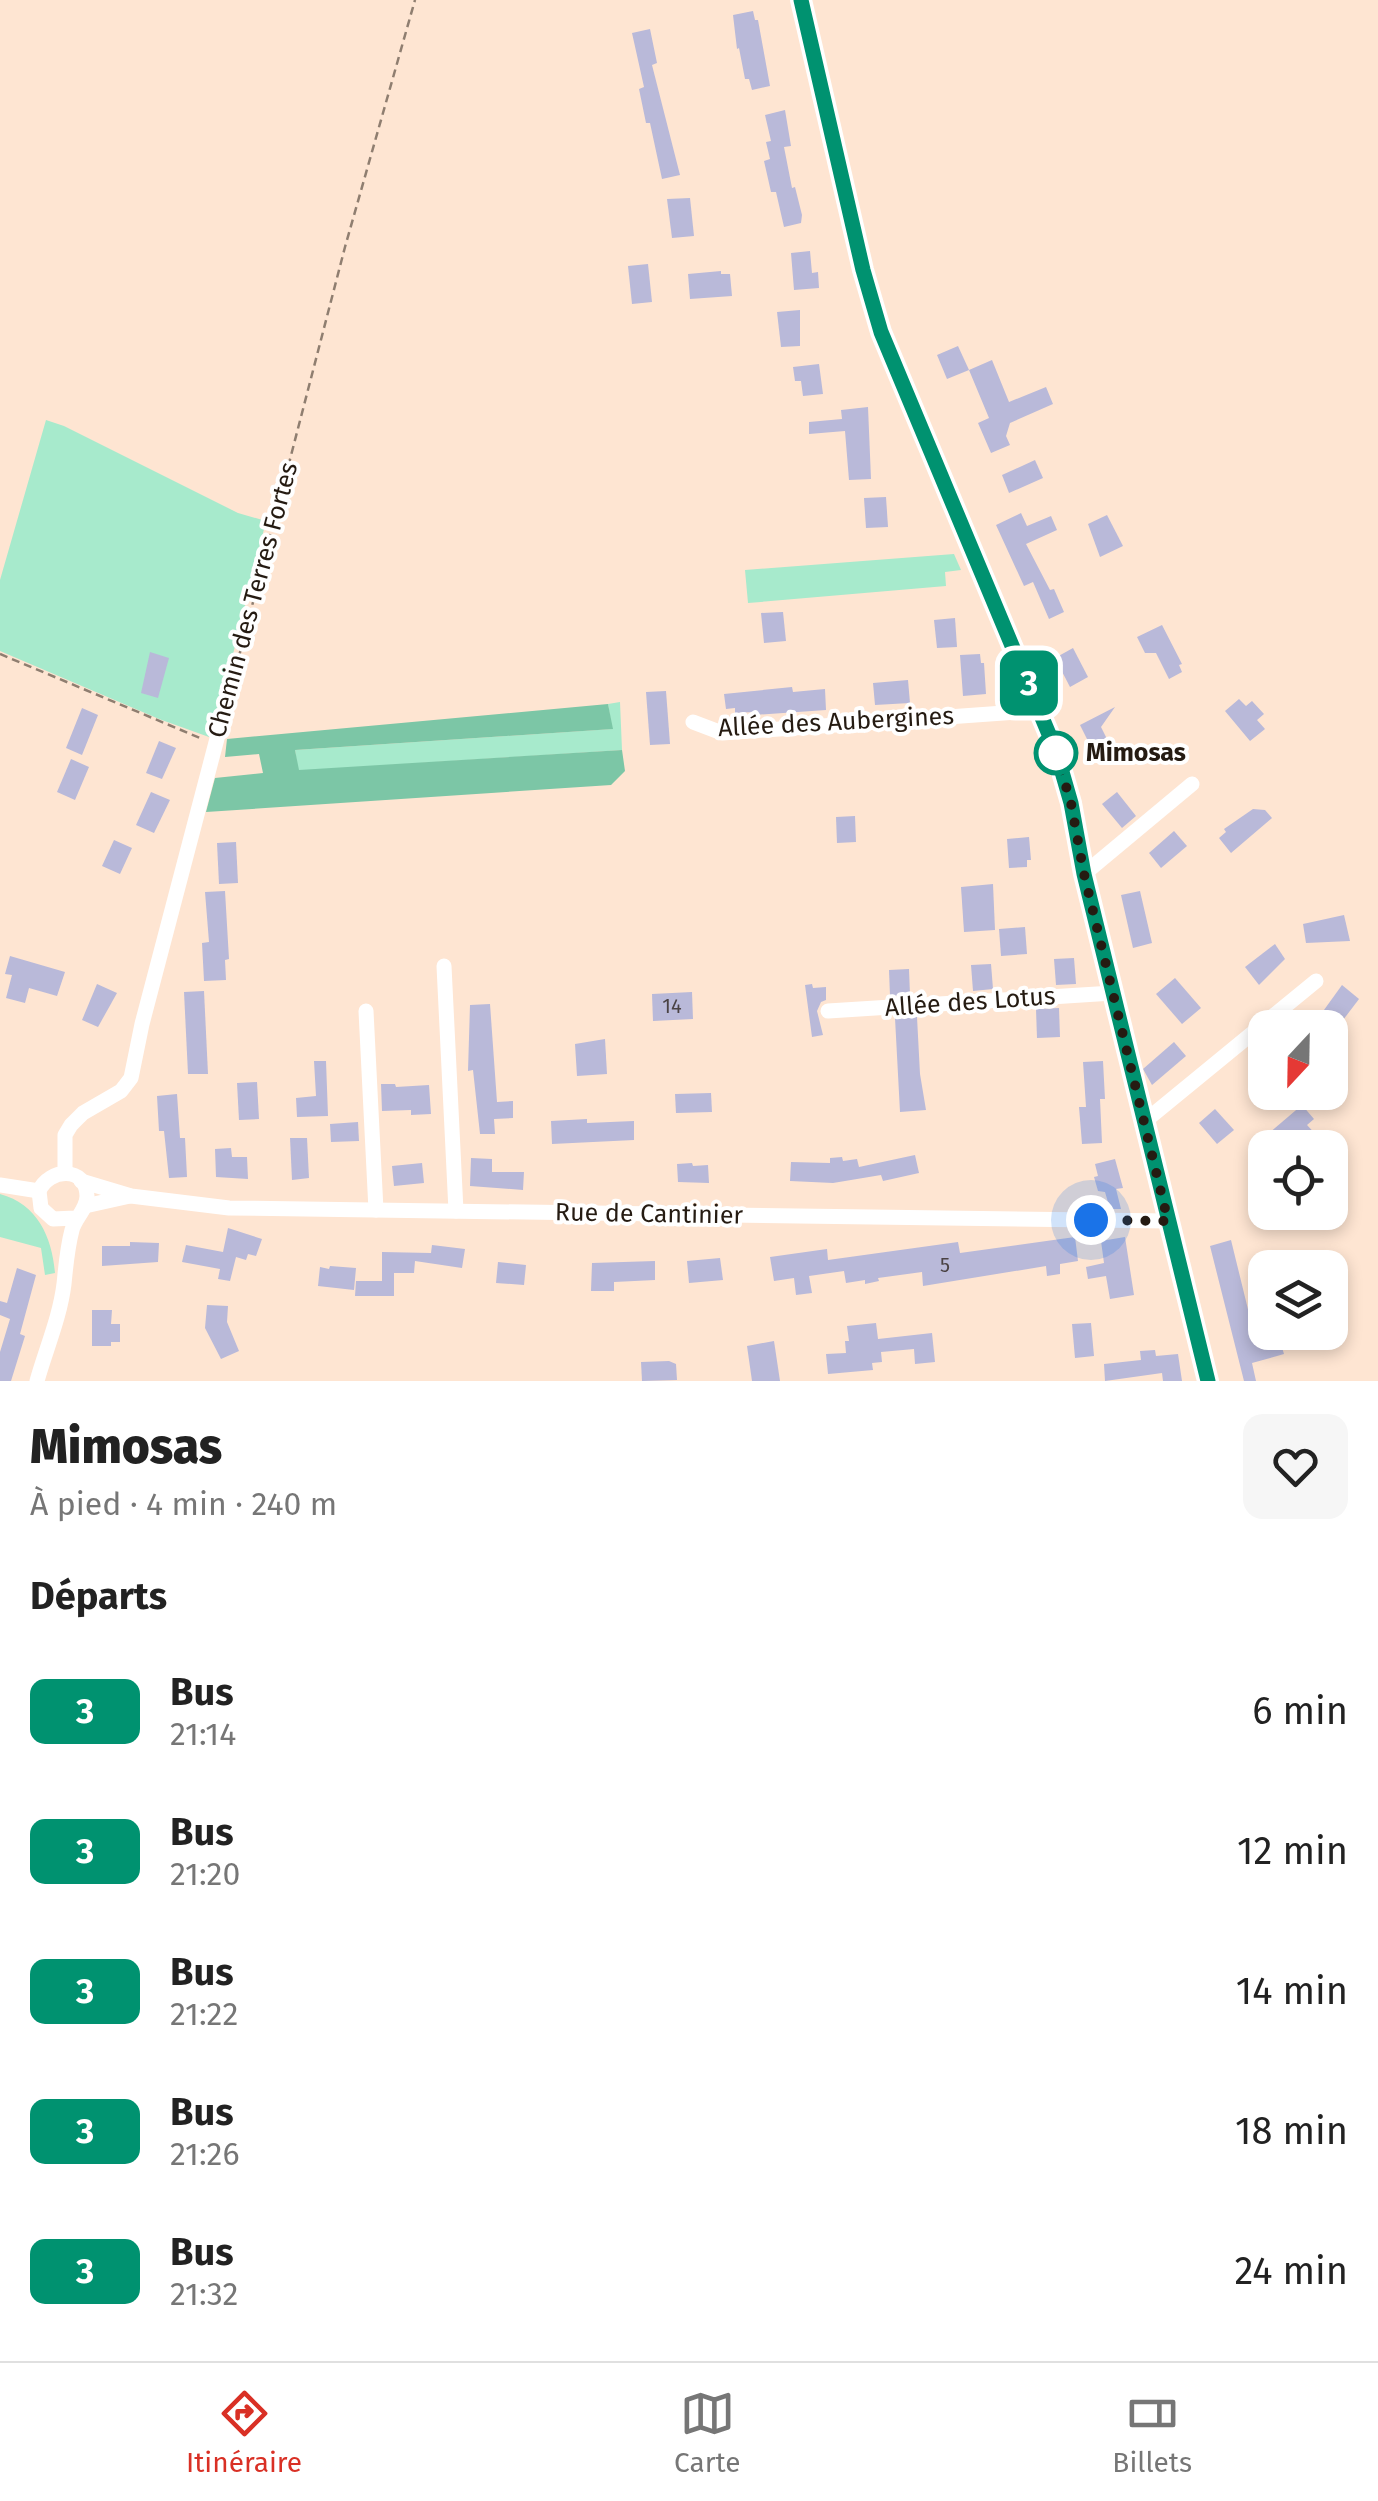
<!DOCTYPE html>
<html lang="fr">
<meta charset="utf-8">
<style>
:root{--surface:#fff;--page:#f6f6f6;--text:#222;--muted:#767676;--line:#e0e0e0;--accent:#d93025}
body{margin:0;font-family:"Fira Sans",sans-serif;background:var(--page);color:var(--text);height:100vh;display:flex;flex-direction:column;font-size:38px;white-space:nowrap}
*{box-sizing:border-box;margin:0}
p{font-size:32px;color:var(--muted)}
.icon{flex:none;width:55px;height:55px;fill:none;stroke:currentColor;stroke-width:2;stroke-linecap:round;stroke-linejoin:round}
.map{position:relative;height:1381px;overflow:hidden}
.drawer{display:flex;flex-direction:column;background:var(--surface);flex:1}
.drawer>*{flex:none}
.badge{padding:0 20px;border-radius:15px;font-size:35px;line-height:65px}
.needle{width:65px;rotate:202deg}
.fabs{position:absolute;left:1248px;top:1010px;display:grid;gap:20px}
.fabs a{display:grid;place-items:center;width:100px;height:100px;border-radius:20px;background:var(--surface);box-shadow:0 5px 15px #0003;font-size:50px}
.you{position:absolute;width:50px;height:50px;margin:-25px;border:8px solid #fff;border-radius:50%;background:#1a73e8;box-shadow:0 0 0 15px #1a73e833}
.map>.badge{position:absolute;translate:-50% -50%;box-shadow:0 0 0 5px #fff}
h2{padding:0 30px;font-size:38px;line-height:90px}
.round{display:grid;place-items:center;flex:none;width:105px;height:105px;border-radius:20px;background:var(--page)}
.headline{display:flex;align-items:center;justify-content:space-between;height:170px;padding:0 30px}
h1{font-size:48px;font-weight:800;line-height:75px}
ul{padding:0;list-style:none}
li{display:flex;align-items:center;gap:30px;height:140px;padding:0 30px}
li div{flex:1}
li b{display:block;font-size:38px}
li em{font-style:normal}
li .badge{min-width:110px;font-weight:700;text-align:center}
.dock{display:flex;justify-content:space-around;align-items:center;height:140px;border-top:2px solid var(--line);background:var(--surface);font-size:28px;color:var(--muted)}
.dock a{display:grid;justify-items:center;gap:5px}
.dock .active{color:var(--accent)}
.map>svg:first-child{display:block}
.green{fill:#a7eacc}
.forest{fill:#7cc6a6}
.building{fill:#b9b9d9}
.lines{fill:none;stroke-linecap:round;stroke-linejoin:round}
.path{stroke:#8f7e70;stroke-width:2.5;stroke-dasharray:8 5;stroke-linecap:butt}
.street{stroke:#fff;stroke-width:15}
.line-casing{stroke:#fff;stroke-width:22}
.line{stroke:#009270;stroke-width:15}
.walk{stroke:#251b12;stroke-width:10;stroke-dasharray:0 18}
.stop-dot{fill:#fff;stroke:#009270;stroke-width:5}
.labels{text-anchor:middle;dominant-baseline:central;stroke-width:8;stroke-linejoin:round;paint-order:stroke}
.number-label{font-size:20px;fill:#4a4244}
.street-label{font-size:25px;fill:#251b12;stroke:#fff}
.stop-label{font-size:25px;font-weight:bold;fill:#251b12;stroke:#fff;text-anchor:start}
</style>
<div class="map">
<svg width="1378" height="1381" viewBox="0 0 1378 1381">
<rect width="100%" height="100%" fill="#fee5d2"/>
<g class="green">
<path d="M46 420 64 426 238 513 266 521 213 735 209 737 159 719 0 651V580Z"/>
<path d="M954 554 961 570 945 572 946 586 748 603 745 570Z"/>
<path d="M620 702 622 750 298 771 295 750 612 729 608 704Z"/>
<path d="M0 1194C38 1204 52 1238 55 1273L45 1275 41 1248 0 1237Z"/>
</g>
<path class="forest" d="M608 704 613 729 295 750 299 770 622 750 625 771 611 785 206 812 215 778 263 773 259 754 225 757 227 739Z"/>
<g class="building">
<path d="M753 11 755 20H758L770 86 752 90 749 79H745L739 48 737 49 733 15Z"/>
<path d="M650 29 657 63 652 65 680 175 662 179 650 123H646L639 89 644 87 632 33Z"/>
<path d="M785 110 791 146 784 147 792 188 795 187 802 215 801 223 784 227 776 192H771L764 161 770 159 766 142 771 141 765 115Z"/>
<path d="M690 198 694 236 672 238 667 199Z"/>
<path d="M810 251 812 273 818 272 819 288 794 290 791 253Z"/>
<path d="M648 264 652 302 632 304 628 266Z"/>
<path d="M721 271V274H730L732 296 690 299 688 274Z"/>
<path d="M800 310V346L781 347 777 312Z"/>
<path d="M958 346 969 370 947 379 937 355Z"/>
<path d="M992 360 1009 402 1046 387 1053 404 1010 423 1006 436 1010 445 991 453 978 423 989 418 969 370Z"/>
<path d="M819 364 823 394 803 396 801 381H795L793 367Z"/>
<path d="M868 407 871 479 849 480 845 431 809 434V422L842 419 841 410Z"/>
<path d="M1035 460 1043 478 1009 493 1002 475Z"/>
<path d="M886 497 888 527 866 528 864 498Z"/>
<path d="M1021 513 1027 526 1051 516 1057 530 1026 544 1050 590 1054 589 1064 612 1049 619 1033 582 1024 586 996 525Z"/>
<path d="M1107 515 1123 546 1100 557 1088 524Z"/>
<path d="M783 612 786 641 764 643 761 613Z"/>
<path d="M955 618 957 647 937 648 934 620Z"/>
<path d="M1162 625 1182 664 1179 665 1182 672 1169 679 1156 653H1145L1137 637Z"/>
<path d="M1073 648 1088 677 1070 687 1055 658Z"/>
<path d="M150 652 169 658 158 698 141 693Z"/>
<path d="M980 654 981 663H984L986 694 963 696 960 655Z"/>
<path d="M908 680 910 703 875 705 873 683Z"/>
<path d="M792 687 793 692 825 689 826 710 753 715V712L735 713V708L726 709 724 694Z"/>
<path d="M666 691 670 744 650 745 646 692Z"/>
<path d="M1239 699 1246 706 1252 701 1264 714 1257 720 1265 729 1250 741 1225 711Z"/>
<path d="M1115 707 1101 727 1110 745 1094 753 1080 725Z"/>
<path d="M82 708 98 715 82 755 66 748Z"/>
<path d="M159 741 176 748 162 779 146 773Z"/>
<path d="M71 759 89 767 75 800 57 792Z"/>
<path d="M151 792 170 800 154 833 136 825Z"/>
<path d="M1117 792 1136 816 1122 828 1102 804Z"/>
<path d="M1253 809 1265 810 1272 818 1231 853 1219 838 1226 832 1224 829Z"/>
<path d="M855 816 856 842 837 843 836 817Z"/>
<path d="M1174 831 1187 846 1161 868 1149 853Z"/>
<path d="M1029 837 1031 860H1027V867L1009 868 1007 839Z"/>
<path d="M114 840 132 848 120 874 102 866Z"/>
<path d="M236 842 238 883 219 884 217 843Z"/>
<path d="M993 884 995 930 964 932 961 887Z"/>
<path d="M225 891 229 959 225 960 226 980 204 981 202 943 209 942 205 892Z"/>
<path d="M1140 891 1152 943 1133 948 1121 895Z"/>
<path d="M1344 915 1350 941 1306 943 1303 924Z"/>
<path d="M1025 927 1027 954 1001 956 999 929Z"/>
<path d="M1275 944 1285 959 1259 985 1245 967Z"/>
<path d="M10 956 65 972 57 996 29 988 25 1003 6 998 12 975 5 974Z"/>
<path d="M1074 958 1076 984 1056 985 1054 959Z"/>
<path d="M991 964 993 989 973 991 971 965Z"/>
<path d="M909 969 910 995 890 996 889 970Z"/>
<path d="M1175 978 1201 1008 1182 1024 1156 994Z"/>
<path d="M97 984 117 993 98 1027 82 1020Z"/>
<path d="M812 984 813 988 826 987V1000L821 1002 817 1011 823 1035 812 1037 805 985Z"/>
<path d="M1342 985 1359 999 1337 1028H1311Z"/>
<path d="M204 991 208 1074H188L184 992Z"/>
<path d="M692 992 693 1019 653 1021 652 994Z"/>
<path d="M490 1004 497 1102 513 1101V1118L494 1119 495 1134H480L473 1070 468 1071 470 1005Z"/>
<path d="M1059 1008 1060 1037 1037 1038 1036 1009Z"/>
<path d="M917 1017 920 1074 926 1110 900 1112 895 1018Z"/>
<path d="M605 1039 607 1074 577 1076 575 1044Z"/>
<path d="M1174 1042 1186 1056 1152 1085 1143 1069Z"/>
<path d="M314 1061H326L328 1116 297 1117 296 1098 316 1096Z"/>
<path d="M1103 1061 1105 1099H1100L1102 1143 1082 1144 1079 1107H1086L1083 1062Z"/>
<path d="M257 1082 259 1119 239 1120 237 1083Z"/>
<path d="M381 1084H395L396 1087 429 1085 431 1114 411 1115V1110L382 1111Z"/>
<path d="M711 1093 712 1112 676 1113 675 1094Z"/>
<path d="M177 1094 180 1138H185L187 1177 169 1178 164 1131H159L157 1096Z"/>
<path d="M1302 1105 1314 1119 1307 1125 1319 1138 1305 1148 1295 1136 1281 1147 1269 1133Z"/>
<path d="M1215 1109 1234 1130 1217 1144 1199 1123Z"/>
<path d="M587 1119V1123L634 1121V1140L552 1144 551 1121Z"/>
<path d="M358 1122 359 1141 331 1142 330 1124Z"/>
<path d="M290 1138H307L309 1178 292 1180Z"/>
<path d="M231 1148 232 1157H247L248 1179 216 1177 215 1149Z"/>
<path d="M915 1155 919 1173 883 1181 881 1175 833 1183 790 1181 791 1162 830 1163V1158L842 1157 843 1161 857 1159 859 1167Z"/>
<path d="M471 1158 492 1159V1172H524L523 1190 470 1186Z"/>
<path d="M1115 1159 1123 1188 1116 1189 1121 1209H1110L1105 1192 1098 1191 1094 1177 1098 1176 1095 1164Z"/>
<path d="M422 1163 424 1183 394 1186 392 1166Z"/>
<path d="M692 1163 693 1166 708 1165 709 1183 678 1182 677 1164Z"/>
<path d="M228 1228 262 1239 256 1256 248 1254 246 1260 236 1257 230 1281 218 1279 220 1269 182 1262 186 1245 223 1252Z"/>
<path d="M1075 1237 1078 1261 1060 1264V1274L1047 1276 1046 1266 923 1286 922 1272 878 1278 879 1281 865 1284V1280L846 1283 844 1271 809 1276 812 1293 796 1295 794 1278 774 1281 770 1257 827 1249 828 1260 958 1242 960 1253Z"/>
<path d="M1125 1237 1134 1295 1110 1299 1106 1276 1088 1279 1086 1267 1104 1263 1101 1241Z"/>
<path d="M1231 1240 1256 1342 1270 1338 1271 1343 1280 1341 1284 1354 1252 1363 1256 1381H1244L1210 1246Z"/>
<path d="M130 1242 159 1243 158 1262 102 1266V1246H130Z"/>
<path d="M432 1245 465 1249 462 1268 415 1261 414 1273H394V1296H355L356 1281H382V1252L431 1253Z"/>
<path d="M720 1258 723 1280 689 1283 687 1261Z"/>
<path d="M655 1261V1280L614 1282V1291H591L592 1263Z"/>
<path d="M498 1262 526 1265 524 1285 496 1283Z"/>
<path d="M330 1266 356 1268 354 1290 318 1286 320 1267 329 1269Z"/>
<path d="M17 1268 36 1275 20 1334 25 1336 11 1381H0V1352L10 1319 0 1315V1301L7 1303Z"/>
<path d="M207 1305 228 1306 227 1322 239 1351 221 1359 205 1328Z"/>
<path d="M92 1310H112L111 1324H120V1342H111V1346H92Z"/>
<path d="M876 1323 878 1339 932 1333 935 1362 915 1364 914 1349 881 1352 882 1362 872 1363 873 1370 828 1374 826 1354 846 1353 845 1341H849L847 1326Z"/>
<path d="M1091 1323 1094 1356 1075 1358 1072 1324Z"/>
<path d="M774 1341 780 1381H752L747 1346Z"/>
<path d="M1155 1350 1156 1356 1178 1354 1182 1381H1163L1162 1373 1105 1381 1104 1364 1141 1360 1140 1351Z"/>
<path d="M669 1361 676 1364 677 1380 642 1381 641 1362Z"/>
</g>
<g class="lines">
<g class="path">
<path d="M0 654 200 738"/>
<path d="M223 718 345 247 415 0"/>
</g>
<g class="street">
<path d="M801 0 863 270 881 332 1056 751 1071 803 1084 874 1208 1381"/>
<path d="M693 722 722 733 1018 712 1039 706"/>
<path d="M1084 874 1192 784"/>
<path d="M444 966 456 1211"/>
<path d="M366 1011 376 1210"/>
<path d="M828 1011 1113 993"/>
<path d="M1144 1122 1316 981"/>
<path d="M65 1172V1135L71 1125 83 1113 121 1091 131 1078 142 1024 219 731"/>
<path d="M81 1181 131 1196 229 1208 1168 1221"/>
<path d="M0 1185 39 1191"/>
<path d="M85 1206 130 1196"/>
<path d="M37 1381C46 1349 60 1317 64 1284 66 1265 67 1249 72 1230 75 1218 87 1209 87 1196 86 1166 49 1168 39 1191L41 1208 53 1219 75 1218"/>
</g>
</g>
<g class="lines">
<defs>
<path id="line" d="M801 0 863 270 881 332 1056 751 1071 803 1084 874 1208 1381"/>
</defs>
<use href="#line" class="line-casing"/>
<use href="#line" class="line"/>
<path class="walk" d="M1056 753 1071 803 1084 874 1168 1221 1091 1220"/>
</g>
<circle class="stop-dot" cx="1056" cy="753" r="20"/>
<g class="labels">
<g class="number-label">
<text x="672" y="1006">14</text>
<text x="945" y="1265">5</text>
</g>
<g class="street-label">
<text transform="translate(253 600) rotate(-75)">Chemin des Terres Fortes</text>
<text transform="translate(836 722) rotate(-3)">Allée des Aubergines</text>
<text transform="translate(970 1002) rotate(-4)">Allée des Lotus</text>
<text transform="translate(649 1214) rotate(1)">Rue de Cantinier</text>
</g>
<g class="stop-label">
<text x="1086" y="753">Mimosas</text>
</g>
</g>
</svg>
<div class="fabs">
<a><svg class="needle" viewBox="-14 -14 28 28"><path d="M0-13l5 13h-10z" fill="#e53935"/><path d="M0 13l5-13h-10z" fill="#767676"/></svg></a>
<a><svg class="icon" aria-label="locate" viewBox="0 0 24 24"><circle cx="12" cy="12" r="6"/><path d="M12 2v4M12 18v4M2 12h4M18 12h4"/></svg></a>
<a><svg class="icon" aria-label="layers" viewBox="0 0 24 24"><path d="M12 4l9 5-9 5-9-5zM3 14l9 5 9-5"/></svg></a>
</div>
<div class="you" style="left:1091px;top:1220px"></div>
<b class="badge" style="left:1029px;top:683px;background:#009270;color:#fff">3</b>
</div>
<section class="drawer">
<div class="headline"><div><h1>Mimosas</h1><p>À pied · 4 min · 240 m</p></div><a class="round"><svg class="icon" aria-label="heart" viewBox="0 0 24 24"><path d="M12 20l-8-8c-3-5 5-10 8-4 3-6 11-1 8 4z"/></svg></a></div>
<h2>Départs</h2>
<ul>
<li><span class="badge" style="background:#009270;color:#fff">3</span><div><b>Bus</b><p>21:14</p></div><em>6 min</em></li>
<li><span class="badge" style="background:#009270;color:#fff">3</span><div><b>Bus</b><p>21:20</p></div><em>12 min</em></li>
<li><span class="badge" style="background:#009270;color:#fff">3</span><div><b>Bus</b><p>21:22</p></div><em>14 min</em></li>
<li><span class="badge" style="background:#009270;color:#fff">3</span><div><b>Bus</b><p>21:26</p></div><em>18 min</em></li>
<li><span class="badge" style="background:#009270;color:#fff">3</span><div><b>Bus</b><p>21:32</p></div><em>24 min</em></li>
</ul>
</section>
<nav class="dock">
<a class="active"><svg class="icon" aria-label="directions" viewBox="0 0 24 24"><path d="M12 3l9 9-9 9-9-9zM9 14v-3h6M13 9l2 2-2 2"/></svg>Itinéraire</a>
<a><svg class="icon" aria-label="map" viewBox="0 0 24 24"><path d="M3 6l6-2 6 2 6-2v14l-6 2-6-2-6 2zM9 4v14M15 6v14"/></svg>Carte</a>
<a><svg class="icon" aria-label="tickets" viewBox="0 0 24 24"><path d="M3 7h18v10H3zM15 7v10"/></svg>Billets</a>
</nav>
